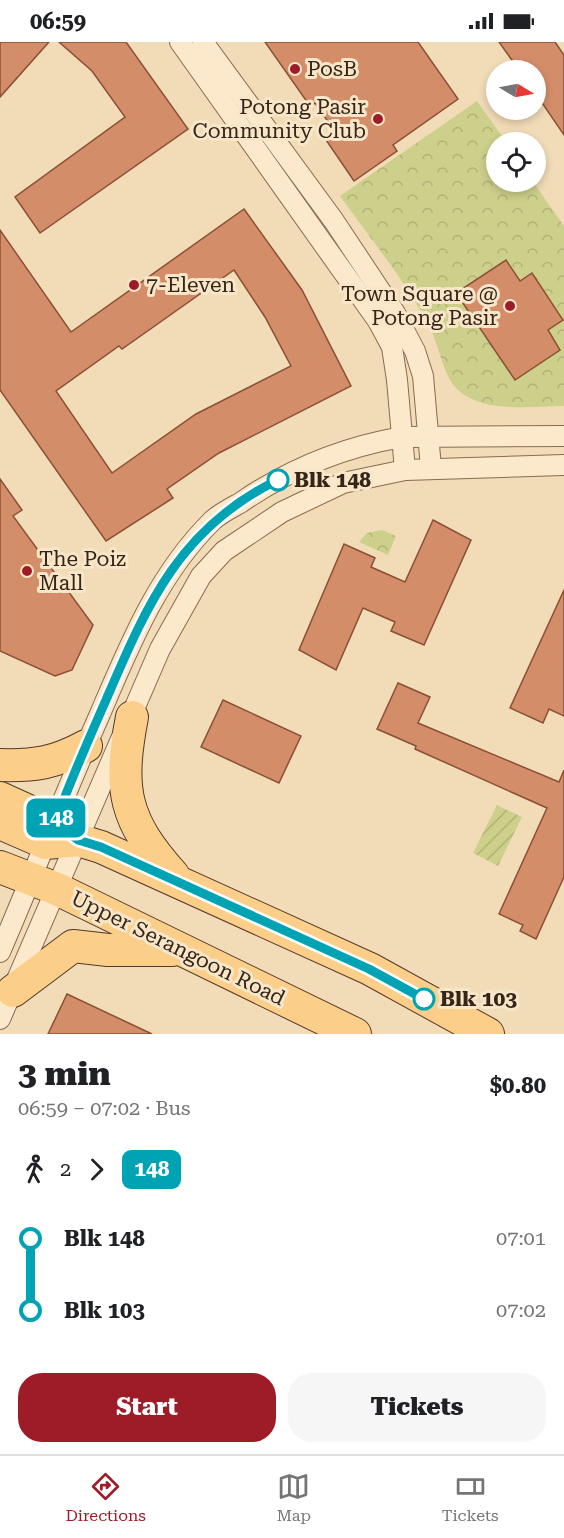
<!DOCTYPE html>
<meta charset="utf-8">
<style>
:root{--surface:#fff;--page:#f6f6f6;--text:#202124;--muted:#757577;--line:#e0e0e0;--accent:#9d1c28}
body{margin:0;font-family:"Roboto Serif",serif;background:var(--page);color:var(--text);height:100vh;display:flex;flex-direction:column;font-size:22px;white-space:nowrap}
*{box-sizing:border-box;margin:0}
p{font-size:20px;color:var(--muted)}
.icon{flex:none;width:33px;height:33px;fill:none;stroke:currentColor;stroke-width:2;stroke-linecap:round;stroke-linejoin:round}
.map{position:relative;height:992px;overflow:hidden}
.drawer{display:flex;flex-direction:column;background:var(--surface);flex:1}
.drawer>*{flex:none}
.badge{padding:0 12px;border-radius:9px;font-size:21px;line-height:39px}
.needle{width:39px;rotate:100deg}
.buttons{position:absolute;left:486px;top:18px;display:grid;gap:12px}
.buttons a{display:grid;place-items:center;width:60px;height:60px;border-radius:50%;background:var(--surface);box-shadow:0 3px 9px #0003;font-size:30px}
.map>.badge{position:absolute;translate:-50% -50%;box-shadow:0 0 0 3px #fff}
.legs{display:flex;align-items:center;gap:9px;height:66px;padding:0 18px;font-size:20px}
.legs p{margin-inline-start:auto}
.overview{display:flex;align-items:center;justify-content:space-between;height:102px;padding:0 18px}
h1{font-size:33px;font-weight:800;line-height:45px}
.primary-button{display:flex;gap:12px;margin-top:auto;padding:12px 18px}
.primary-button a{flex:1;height:69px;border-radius:24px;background:var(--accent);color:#fff;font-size:24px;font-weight:800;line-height:69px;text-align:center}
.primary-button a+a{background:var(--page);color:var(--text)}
ul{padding:0 18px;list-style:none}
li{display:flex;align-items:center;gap:21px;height:72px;font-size:22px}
li i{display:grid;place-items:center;width:9px;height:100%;margin:0 8px;background:currentColor}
li i::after{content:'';width:15px;height:15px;margin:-8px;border:4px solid;border-radius:50%;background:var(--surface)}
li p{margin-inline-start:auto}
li:first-child i{background:linear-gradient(#0000 50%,currentColor 0)}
li:last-child i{background:linear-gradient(currentColor 50%,#0000 0)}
.status{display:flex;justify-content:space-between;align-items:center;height:42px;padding:0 30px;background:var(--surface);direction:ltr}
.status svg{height:16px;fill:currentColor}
.menu{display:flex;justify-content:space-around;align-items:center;height:84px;border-top:2px solid var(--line);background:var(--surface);font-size:16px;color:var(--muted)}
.menu a{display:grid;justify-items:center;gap:3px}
.menu .selected{color:var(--accent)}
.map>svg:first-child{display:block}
.park{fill:url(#park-crowns)}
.garden{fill:url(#garden-furrows)}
.building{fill:#d48d69;stroke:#8a5035;stroke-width:1.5;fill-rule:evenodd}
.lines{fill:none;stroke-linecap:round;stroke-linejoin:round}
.street-casing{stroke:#896a52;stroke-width:22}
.primary-casing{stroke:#553927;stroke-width:34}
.street{stroke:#fce9cb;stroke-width:20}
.primary{stroke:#fbce8a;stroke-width:32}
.line-1-casing{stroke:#fff;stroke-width:14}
.line-1{stroke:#00a3b4;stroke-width:9}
.poi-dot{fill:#9d1c28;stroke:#f8e6c8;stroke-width:2}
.stop-1-dot{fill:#fff;stroke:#00a3b4;stroke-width:3}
.labels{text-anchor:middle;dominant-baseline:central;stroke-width:6;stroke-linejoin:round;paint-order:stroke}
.poi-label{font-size:21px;fill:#362419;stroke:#f8e6c8;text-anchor:start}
.stop-label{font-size:21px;font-weight:bold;fill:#362419;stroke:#f8e6c8;text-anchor:start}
.street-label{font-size:21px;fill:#362419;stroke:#f8e6c8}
</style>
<div class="status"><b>06:59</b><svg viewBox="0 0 49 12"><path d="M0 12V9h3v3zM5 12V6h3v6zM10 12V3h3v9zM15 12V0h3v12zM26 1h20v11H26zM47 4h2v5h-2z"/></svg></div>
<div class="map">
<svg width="564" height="992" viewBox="0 0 564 992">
<defs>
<pattern id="park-crowns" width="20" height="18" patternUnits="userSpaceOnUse" patternTransform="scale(1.5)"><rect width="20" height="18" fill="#cdd08b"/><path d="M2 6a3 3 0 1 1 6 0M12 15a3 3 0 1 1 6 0" fill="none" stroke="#b1b277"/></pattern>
<pattern id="garden-furrows" width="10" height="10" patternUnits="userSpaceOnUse" patternTransform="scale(1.5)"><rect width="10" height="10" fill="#cdd08b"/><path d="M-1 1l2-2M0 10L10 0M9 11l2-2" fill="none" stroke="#b1b277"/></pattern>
</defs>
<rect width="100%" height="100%" fill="#f2dcb8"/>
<g class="park">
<path d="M477 59 506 100H496V140H533L564 184V364C531 364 485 372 458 348 442 333 439 301 428 282 404 237 370 196 340 154Z"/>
<path d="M382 488 396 494 388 513 359 500 367 491Z"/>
</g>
<path class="garden" d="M497 763 522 775 498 824 473 811Z"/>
<g class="building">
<path d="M0 0H49L0 55Z"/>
<path d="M59 0H126L188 87 40 191 15 155 125 75 92 29Z"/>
<path d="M265 0H418L458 57 393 103 397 109 354 139 326 98 336 91 315 61 310 64Z"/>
<path d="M499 0H555L564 13V93L536 52V28H519Z"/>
<path d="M244 167 302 248 351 344 219 411 167 447 173 456 106 499 0 348V188L71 290ZM234 228 265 275 291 324 196 372 112 431 56 349 119 304 122 307Z"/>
<path d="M506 218 520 239 532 231 563 278 548 288 560 308 515 338 456 251Z"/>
<path d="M0 437 22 468 13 474 93 583 72 628 55 634 0 609Z"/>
<path d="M433 478 471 498 424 603 391 589 395 580 363 566 336 628 299 608 344 502 375 516 371 525 405 540Z"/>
<path d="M564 548V674L549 667 543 681 510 666Z"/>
<path d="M398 641 430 655 418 681 559 740 564 728V835L536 897 520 889 523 883 499 872 547 766 415 707 416 704 377 687Z"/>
<path d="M223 658 301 694 279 741 201 705Z"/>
<path d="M67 952 152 992H48Z"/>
</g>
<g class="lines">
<defs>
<g id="street">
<path d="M180 0 378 279 392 305 397 338 405 428"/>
<path d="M203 0 334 179 395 271 415 309 423 334 431 426"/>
<path d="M0 910C34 831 65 751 100 672 130 602 158 532 213 478 221 471 231 466 240 461 288 428 344 405 402 395L564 394"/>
<path d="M0 977 160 607 201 534 224 509 282 470 343 441 405 428 564 423"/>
</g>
<g id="primary">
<path d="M132 675C118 748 124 778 173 833"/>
<path d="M0 723C35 724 55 721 86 704"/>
<path d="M0 756 55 781 78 798"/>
<path d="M0 781 46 801 78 798 101 805 370 927 488 992"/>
<path d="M0 825 57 847 355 992"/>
<path d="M13 949 73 904 108 908H172"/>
</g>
</defs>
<use href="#street" class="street-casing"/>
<use href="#primary" class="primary-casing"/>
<use href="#street" class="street"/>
<use href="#primary" class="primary"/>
</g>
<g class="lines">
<defs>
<path id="line-1" d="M278 438C179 486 147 563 106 658 88 699 70 739 55 781L78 798 101 805 369 927 424 957"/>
</defs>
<use href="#line-1" class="line-1-casing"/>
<use href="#line-1" class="line-1"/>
</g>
<g class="poi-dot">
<circle cx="295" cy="27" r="6"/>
<circle cx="378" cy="77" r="6"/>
<circle cx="134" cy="243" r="6"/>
<circle cx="510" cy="264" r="6"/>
<circle cx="27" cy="529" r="6"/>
</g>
<g class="stop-1-dot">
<circle cx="278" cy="438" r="10"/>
<circle cx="424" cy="957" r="10"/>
</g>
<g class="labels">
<g class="poi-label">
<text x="307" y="27">PosB</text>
<text x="366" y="65" text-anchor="end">Potong Pasir<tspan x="366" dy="24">Community Club</tspan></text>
<text x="146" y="243">7-Eleven</text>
<text x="498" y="252" text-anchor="end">Town Square @<tspan x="498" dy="24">Potong Pasir</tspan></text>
<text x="39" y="517">The Poiz<tspan x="39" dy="24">Mall</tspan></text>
</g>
<g class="stop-label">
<text x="294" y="438">Blk 148</text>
<text x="440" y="957">Blk 103</text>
</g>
<g class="street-label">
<text transform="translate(178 906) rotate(26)">Upper Serangoon Road</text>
</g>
</g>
</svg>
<div class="buttons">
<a><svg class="needle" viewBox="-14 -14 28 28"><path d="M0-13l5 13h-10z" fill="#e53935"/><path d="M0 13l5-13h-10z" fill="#757577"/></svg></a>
<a><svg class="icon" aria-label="locate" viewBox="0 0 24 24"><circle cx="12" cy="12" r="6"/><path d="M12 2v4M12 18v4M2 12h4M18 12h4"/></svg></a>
</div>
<b class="badge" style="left:56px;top:776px;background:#00a3b4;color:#fff">148</b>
</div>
<section class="drawer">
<div class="overview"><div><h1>3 min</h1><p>06:59 – 07:02 · Bus</p></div><b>$0.80</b></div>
<div class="legs"><svg class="icon" aria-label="walk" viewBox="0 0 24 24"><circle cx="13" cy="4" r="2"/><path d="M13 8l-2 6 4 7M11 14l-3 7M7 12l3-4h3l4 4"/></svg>2<svg class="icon" aria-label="forward" viewBox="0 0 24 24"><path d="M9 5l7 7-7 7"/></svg><b class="badge" style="background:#00a3b4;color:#fff">148</b></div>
<ul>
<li><i style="color:#00a3b4"></i><b>Blk 148</b><p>07:01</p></li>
<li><i style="color:#00a3b4"></i><b>Blk 103</b><p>07:02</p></li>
</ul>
<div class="primary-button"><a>Start</a><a>Tickets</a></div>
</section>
<nav class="menu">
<a class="selected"><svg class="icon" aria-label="directions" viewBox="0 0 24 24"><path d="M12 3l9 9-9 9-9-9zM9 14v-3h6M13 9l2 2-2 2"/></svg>Directions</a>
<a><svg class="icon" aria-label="map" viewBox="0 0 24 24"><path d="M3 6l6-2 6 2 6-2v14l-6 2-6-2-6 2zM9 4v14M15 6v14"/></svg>Map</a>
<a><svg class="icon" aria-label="tickets" viewBox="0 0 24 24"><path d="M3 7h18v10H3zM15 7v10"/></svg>Tickets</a>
</nav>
